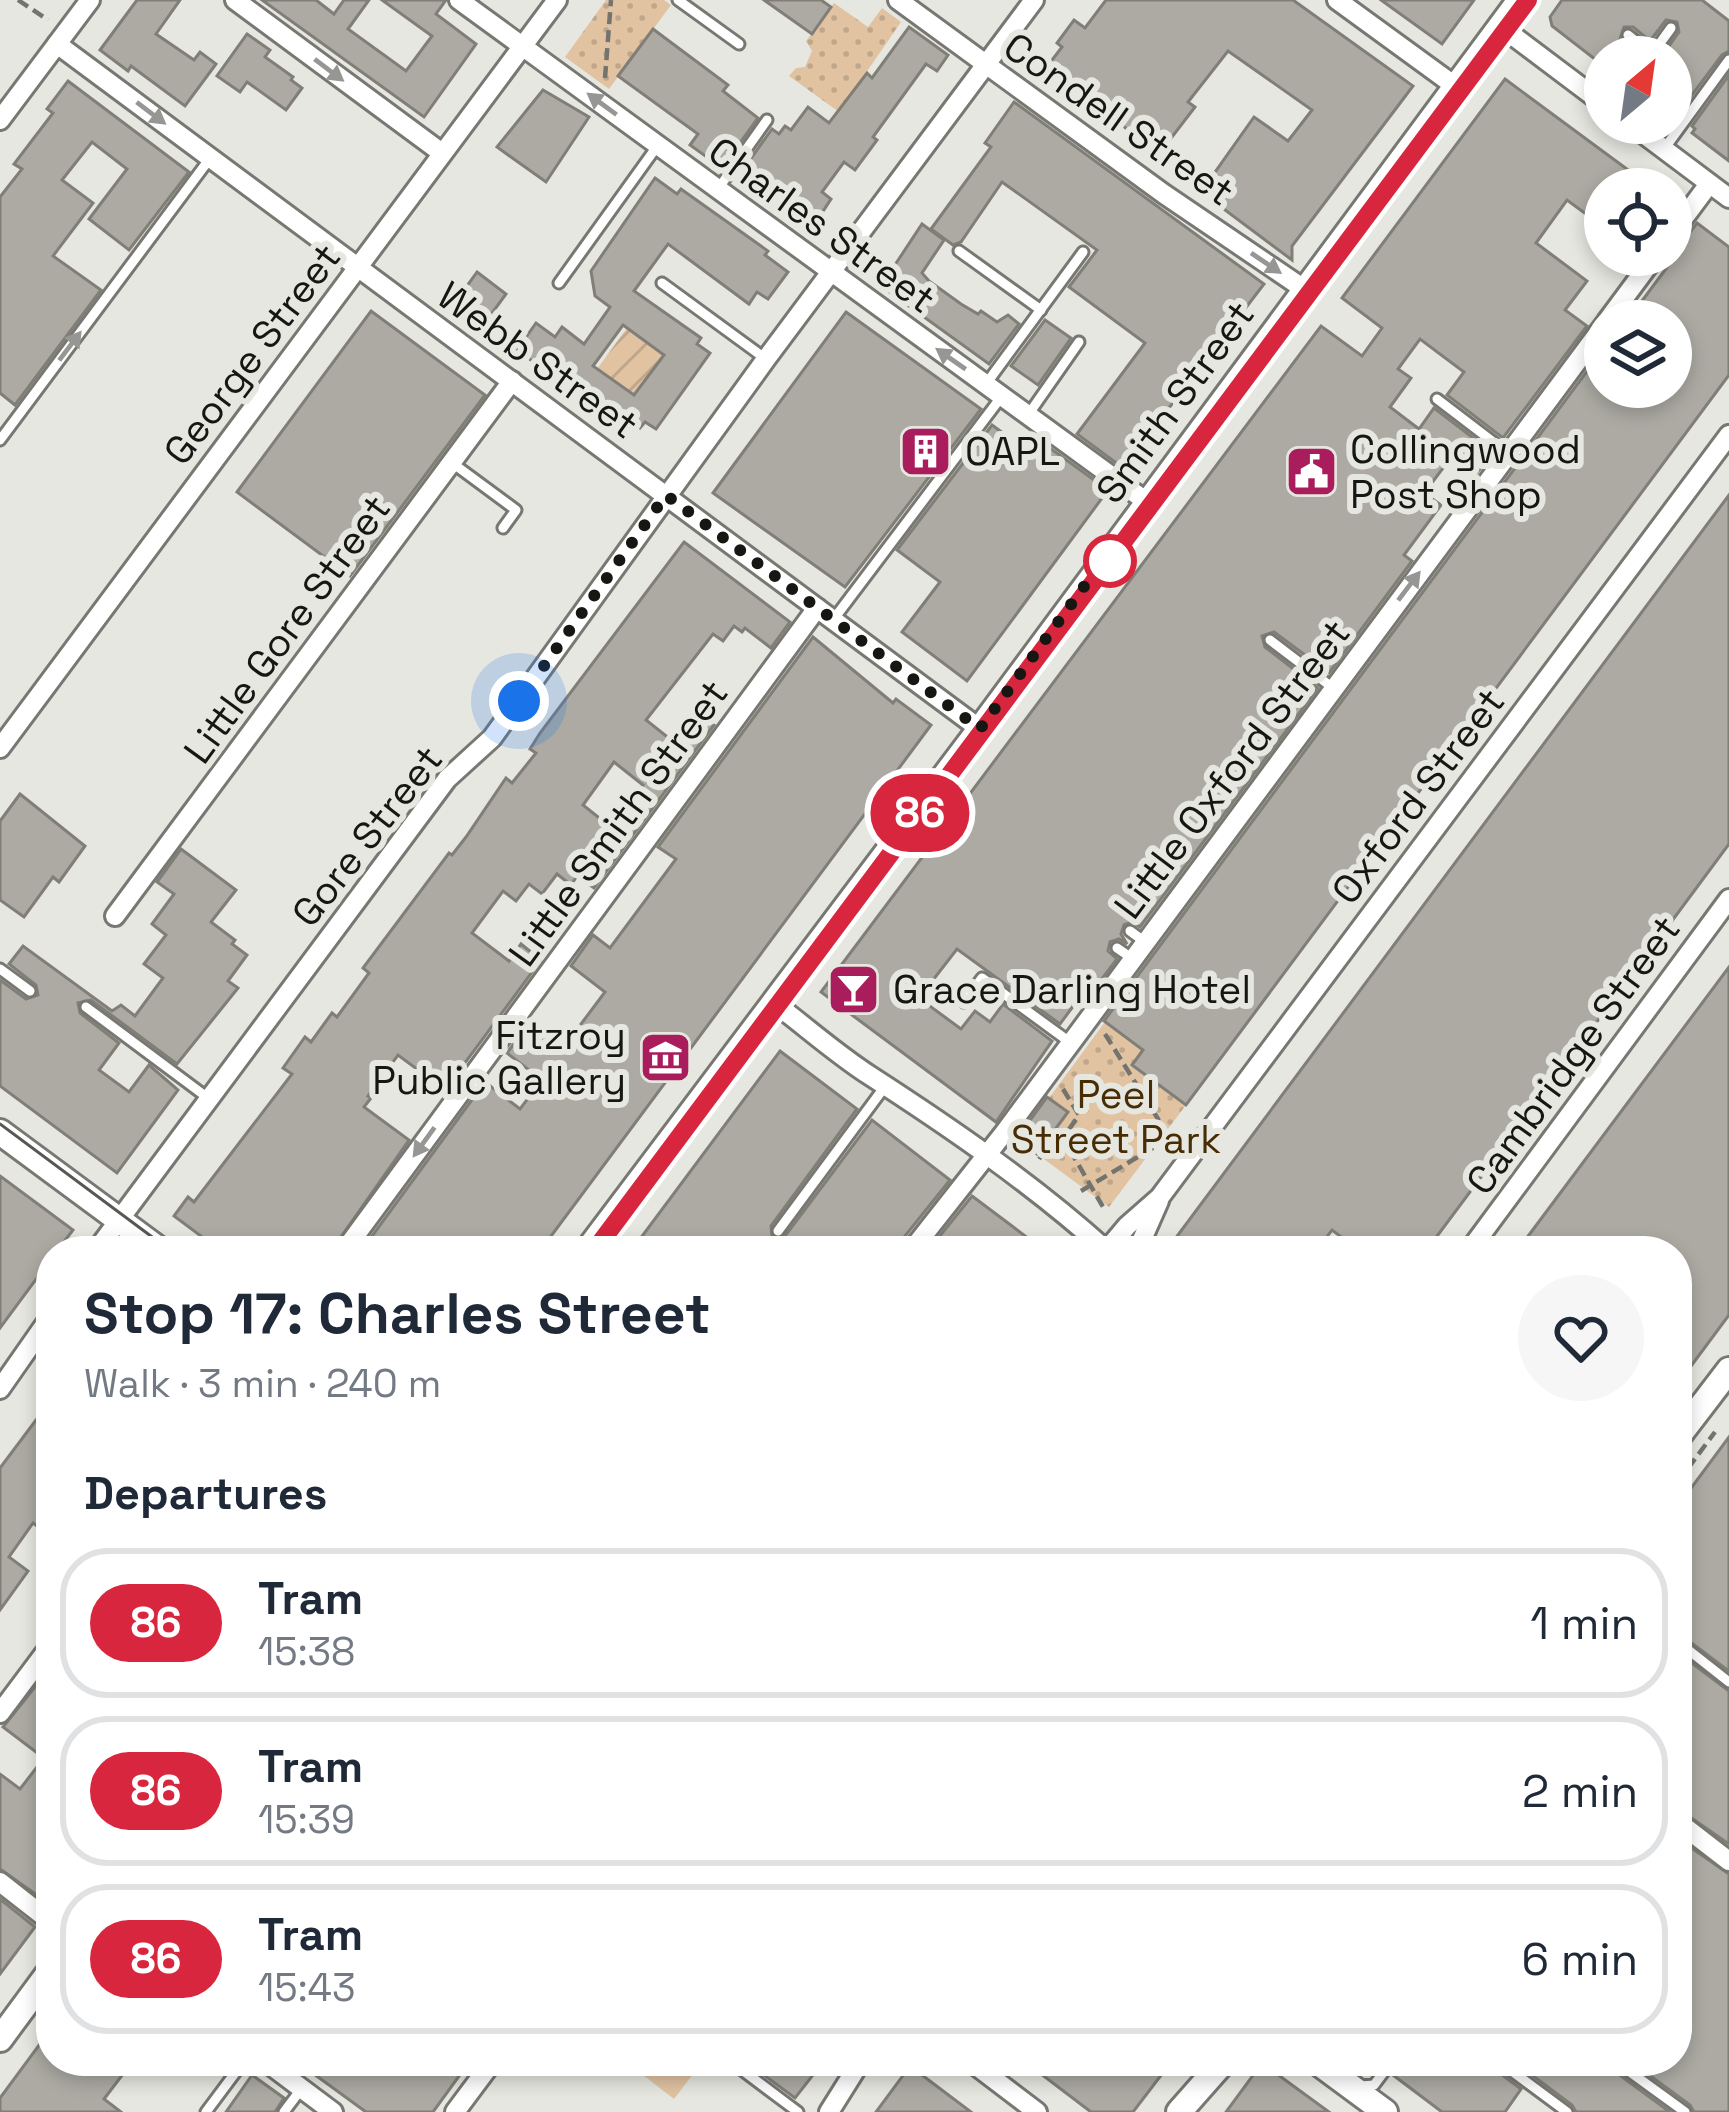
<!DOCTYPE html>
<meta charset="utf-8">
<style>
:root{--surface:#fff;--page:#f6f6f7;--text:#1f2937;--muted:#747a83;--line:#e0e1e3}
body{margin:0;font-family:"Space Grotesk",sans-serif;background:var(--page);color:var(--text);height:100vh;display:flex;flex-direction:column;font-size:45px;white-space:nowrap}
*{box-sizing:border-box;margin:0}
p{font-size:39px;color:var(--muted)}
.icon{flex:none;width:66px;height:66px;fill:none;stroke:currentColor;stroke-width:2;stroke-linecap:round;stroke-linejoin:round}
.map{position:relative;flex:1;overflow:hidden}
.side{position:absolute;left:36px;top:1236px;width:1656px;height:840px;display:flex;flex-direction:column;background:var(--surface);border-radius:48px;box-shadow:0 6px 18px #0003}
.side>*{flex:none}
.badge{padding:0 24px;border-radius:39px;font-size:42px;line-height:78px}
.needle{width:78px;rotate:29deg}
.buttons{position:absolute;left:1584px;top:36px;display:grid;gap:24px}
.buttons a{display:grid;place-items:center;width:108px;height:108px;border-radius:50%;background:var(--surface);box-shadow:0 6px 18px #0003;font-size:60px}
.you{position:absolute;width:60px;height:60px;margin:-30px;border:9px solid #fff;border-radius:50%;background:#1a73e8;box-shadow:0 0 0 18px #1a73e833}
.map>.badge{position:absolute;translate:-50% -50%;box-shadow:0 0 0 6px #fff}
h2{padding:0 48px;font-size:45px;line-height:108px}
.round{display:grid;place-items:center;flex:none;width:126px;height:126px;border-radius:63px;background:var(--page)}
.overview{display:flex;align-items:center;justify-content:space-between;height:204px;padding:0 48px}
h1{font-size:57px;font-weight:700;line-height:90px}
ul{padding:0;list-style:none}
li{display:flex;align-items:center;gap:36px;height:150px;margin:0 24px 18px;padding:0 24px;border:6px solid var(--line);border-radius:48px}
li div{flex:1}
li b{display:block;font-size:45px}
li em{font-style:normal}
li .badge{min-width:132px;font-weight:700;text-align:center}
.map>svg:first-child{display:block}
.grass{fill:url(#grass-dots)}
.garden{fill:url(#garden-furrows)}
.pitch{fill:#e1c3a2}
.building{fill:#acaaa3;stroke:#807e77;stroke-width:3;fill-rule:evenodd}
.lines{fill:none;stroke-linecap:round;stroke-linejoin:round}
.service-casing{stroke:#777872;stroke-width:15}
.minor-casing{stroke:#777872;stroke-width:24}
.tertiary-casing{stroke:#777872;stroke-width:30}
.path{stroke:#74746f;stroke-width:4.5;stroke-dasharray:12 6;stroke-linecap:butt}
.service{stroke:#fff;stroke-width:9}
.minor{stroke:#fff;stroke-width:18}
.tertiary{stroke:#fff;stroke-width:24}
.tram{stroke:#575753;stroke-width:3}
.oneway{fill:#969695}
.line-casing{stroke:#fff;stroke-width:27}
.line{stroke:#d7263d;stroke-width:18}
.walk{stroke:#161613;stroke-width:12;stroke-dasharray:0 21.6}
.stop-dot{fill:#fff;stroke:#d7263d;stroke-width:6}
.labels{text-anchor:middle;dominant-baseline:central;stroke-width:12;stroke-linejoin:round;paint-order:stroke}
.street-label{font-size:39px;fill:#161613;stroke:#e6e7e0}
.poi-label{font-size:39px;fill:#161613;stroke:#e6e7e0;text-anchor:start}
.park-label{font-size:39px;fill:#482c04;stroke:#e6e7e0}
</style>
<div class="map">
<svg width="1729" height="2112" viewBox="0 0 1729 2112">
<defs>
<pattern id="grass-dots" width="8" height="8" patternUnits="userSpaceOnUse" patternTransform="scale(3)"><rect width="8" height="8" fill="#e1c3a2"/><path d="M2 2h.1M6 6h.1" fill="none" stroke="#c0a78b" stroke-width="1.8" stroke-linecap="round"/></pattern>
<pattern id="garden-furrows" width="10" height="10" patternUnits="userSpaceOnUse" patternTransform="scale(3)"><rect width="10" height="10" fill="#e1c3a2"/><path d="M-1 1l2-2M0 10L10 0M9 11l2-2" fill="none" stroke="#c0a78b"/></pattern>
</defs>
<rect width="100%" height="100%" fill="#e6e7e0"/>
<g class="grass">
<path d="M606 0H664L671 5 609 89 565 57Z"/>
<path d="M834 3 868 27 882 8 901 22 839 112 789 76 796 68 805 67 812 51 806 41Z"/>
<path d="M1105 1022 1143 1050 1132 1065 1186 1105 1109 1207 1037 1154 1067 1113 1049 1098Z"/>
</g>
<path class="garden" d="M627 328 664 355 634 395 597 369Z"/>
<path class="pitch" d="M625 2061H703L674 2099Z"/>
<g class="building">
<path d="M137 0H180L156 34 194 60 200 52 216 64 185 106 131 66 128 71 100 50Z"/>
<path d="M262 0H316L334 14 344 0H369L348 29 406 71 432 36 382 0H446L436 14 476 44 424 117Z"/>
<path d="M764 0H821L831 7 812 34Z"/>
<path d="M1106 0H1293L1413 86 1292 246V260L1201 192 1254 117 1288 141 1312 110 1228 51 1188 102 1195 107 1159 154 1105 112 1101 117 1079 101 1083 95 1054 74 1057 70 1049 64 1062 47 1057 43 1074 20 1085 28Z"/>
<path d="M1381 0H1474L1442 44Z"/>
<path d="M1562 0H1702L1729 21V51L1722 55 1677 115 1671 111V57H1661L1679 32 1677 22 1666 20 1650 41 1633 27H1624L1620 39 1641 57H1605V67L1552 26 1550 17Z"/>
<path d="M909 27 948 55 937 71 926 64 873 137 877 140 855 170 844 162 822 192 831 199 812 228 793 213 788 218 771 205 776 197 742 171 772 129 779 134 785 126 791 130 808 107 829 123 867 73 872 78Z"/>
<path d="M653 29 728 85 723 91 758 118 722 168 690 145 698 134 618 76Z"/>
<path d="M247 34 270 50 265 57 293 77 291 80 302 88 286 110 247 82 240 92 217 76Z"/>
<path d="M1729 75V161L1692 133 1695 129 1692 126Z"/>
<path d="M1505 79 1654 189H1605V228L1567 200 1536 243 1587 281 1565 310 1587 326 1503 438 1447 395 1464 372 1420 339 1398 369 1411 378 1390 407 1419 429 1434 408 1493 453 1476 474 1452 456 1428 488 1435 493 1431 498 1441 505 1404 555 1412 561 1329 673 1274 632 1262 636 1265 647 1318 688 1140 927 1132 922 1124 925 1121 934 1127 944 1119 939 1110 942 1108 951 1117 959 1082 1005 1077 1001 1060 1024 957 949 919 998 961 1029 975 1011 990 1022 1003 1004 1052 1041 996 1122 821 992 1321 326 1362 356 1382 328 1342 298Z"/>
<path d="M68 81 189 172 129 250 89 219 127 169 92 142 62 180 93 203 53 256 101 290 15 405 0 393V197L22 169 14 164 53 113 47 109Z"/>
<path d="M543 90 589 117 546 182 497 147Z"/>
<path d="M1014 102 1264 284 1123 468 1077 434 1145 343 1069 287 1097 250 1002 182 961 242 953 245 931 229 991 147 985 143Z"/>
<path d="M655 178 677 194 681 189 695 199 768 251 765 255 788 272 768 299 757 292 749 304 668 244 634 291 701 338 697 344 710 353 656 429 645 422 640 428 580 384 575 392 517 350 536 323 555 337 562 327 584 344 610 307 595 296 591 271ZM623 325 664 355 634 395 593 366Z"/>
<path d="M1697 223 1729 247V375L1186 1105 1132 1065 1143 1050 1104 1021 1605 347V387H1671V321H1627L1671 262V248L1681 244Z"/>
<path d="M922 224 944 240 922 273 929 281 961 304 978 314 981 311 997 322 1008 315 1019 324 989 364 881 286Z"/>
<path d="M477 272 506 294 490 316 478 308 473 314 456 301Z"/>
<path d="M371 311 485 395 350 576 237 492Z"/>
<path d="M846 312 981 409 845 587 713 493Z"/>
<path d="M1045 320 1071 338 1038 385 1011 366Z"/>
<path d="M992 425 1034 456 1043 443 1108 490 967 681 902 632 940 582 897 550Z"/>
<path d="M1729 495V844L1663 933 1426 1251H1360L1332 1230 1316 1251H1166Z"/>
<path d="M684 542 790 622 771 648 745 628 742 632 734 626 723 641 713 634 646 720 675 743 698 714 714 725 594 888 577 876 571 885 557 874 542 894 529 884 516 901 503 891 472 933 509 961 521 944 541 960 445 1090 398 1055 368 1096 371 1098 364 1107 409 1140 331 1251H221L174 1216 188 1197 194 1202 292 1074 283 1068 305 1037 311 1042 332 1013 337 1017 369 973 363 968 449 853 452 855 466 837 506 778 512 783 536 753 530 749 540 733ZM614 762 643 785 613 829 583 805Z"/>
<path d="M813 637 893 703 896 699 931 725 540 1251H361L485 1082 520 1109 542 1080 507 1053 529 1023 563 1048 605 992 571 966 593 935 610 948 676 859 658 847Z"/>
<path d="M20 794 85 846 59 882 53 877 24 917 0 900V821Z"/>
<path d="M181 849 236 890 211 922 235 940 232 944 247 955 228 981 238 988 177 1064 91 1000 78 1003 80 1013 119 1043 99 1070 129 1092 149 1065 178 1090 117 1173 0 1086V980L26 999 38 995 36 985 9 964 23 946 112 1011 121 1005 135 1016 163 978 144 964 166 935 152 924 174 894 157 882Z"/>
<path d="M1729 967V1315L1677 1385V1251H1517Z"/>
<path d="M780 1051 857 1109 771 1226 772 1237 778 1240 785 1236 872 1120 950 1180 893 1251H631Z"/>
<path d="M1047 1097 1068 1112 1037 1154 1017 1138Z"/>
<path d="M0 1176 73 1230 57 1251H51V1259L0 1328Z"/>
<path d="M972 1196 1012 1226 1045 1251H947L935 1242Z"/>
<path d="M51 1400V1536L33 1523 9 1557 28 1571 0 1610V1468Z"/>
<path d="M1729 1437V1671L1677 1632V1507Z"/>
<path d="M1677 1652 1729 1691V1844L1677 1808Z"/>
<path d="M51 1667V1905L0 1869V1774L20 1789 44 1758 3 1727Z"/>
<path d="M1677 1838 1729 1874V2112H1694L1690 2105 1630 2061H1677Z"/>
<path d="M0 1899 35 1927 0 1974Z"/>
<path d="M51 2029V2061H133L104 2099 121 2112H0V2098Z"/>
<path d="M296 2061H470L433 2112H366Z"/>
<path d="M745 2061H824L795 2098Z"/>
<path d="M1024 2061H1172L1133 2112H1091Z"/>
<path d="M1401 2061H1489L1493 2068 1521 2089 1505 2112H1442L1393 2075Z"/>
<path d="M1513 2061H1606L1610 2068 1670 2112H1576L1572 2105Z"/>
<path d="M1262 2063 1329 2112H1226Z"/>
<path d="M910 2066 971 2112H876Z"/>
<path d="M252 2075 284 2098 275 2112H226Z"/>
</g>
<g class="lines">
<defs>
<g id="service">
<path d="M678 0 739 44"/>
<path d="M1628 35 1652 54"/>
<path d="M1650 57 1671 28"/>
<path d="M1664 149 1729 60"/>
<path d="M718 189 767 120"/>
<path d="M959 251 1041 310"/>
<path d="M559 283 658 145"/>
<path d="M662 283 766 359"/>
<path d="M986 384 1083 252"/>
<path d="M1437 399 1509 454"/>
<path d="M1028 415 1079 342"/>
<path d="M0 440 211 157"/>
<path d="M451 462 516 510 503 528"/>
<path d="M833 620 1002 396"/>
<path d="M1270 640 1333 688"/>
<path d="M1130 931 1145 942"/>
<path d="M1117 948 1133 959"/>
<path d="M0 969 30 991"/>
<path d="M964 1002 982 978 1071 1043"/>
<path d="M86 1007 208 1098"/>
<path d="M778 1231 886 1085"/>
<path d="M1677 1641 1729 1682"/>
<path d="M730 2061 798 2112"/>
<path d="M1498 2061 1567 2112"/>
<path d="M1615 2061 1685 2112"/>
<path d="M1361 2086 1374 2085 1392 2061"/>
<path d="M206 2112 244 2061"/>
<path d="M284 2112 302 2088"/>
</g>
<g id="minor">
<path d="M235 0 442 153"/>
<path d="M459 0 1147 502"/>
<path d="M898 0 1164 194 1304 289"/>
<path d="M1337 0 1455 86"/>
<path d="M1500 26 1605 105"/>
<path d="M57 44 980 729"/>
<path d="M0 120 90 0"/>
<path d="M1629 123 1729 198"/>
<path d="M1671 235 1709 184"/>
<path d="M1607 321 1656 255"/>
<path d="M0 748 557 0"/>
<path d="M115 916 512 381"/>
<path d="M773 1002C805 1026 835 1053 869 1075 951 1128 1034 1185 1107 1251"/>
<path d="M96 1251 447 779 492 738 766 359 1034 0"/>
<path d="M344 1251 817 608"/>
<path d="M911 1251 1004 1133 1605 324"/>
<path d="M1106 1251 1127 1226 1160 1197 1729 435"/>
<path d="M1137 1251 1159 1201"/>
<path d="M1469 1251 1729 899"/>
<path d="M0 1389 51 1316"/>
<path d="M0 1713 51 1645"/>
<path d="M1677 1821 1729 1861"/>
<path d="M0 1882 51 1922"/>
<path d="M265 2061 333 2112"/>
<path d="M970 2061 1037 2112"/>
<path d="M455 2112 493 2061"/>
<path d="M829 2112 861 2061"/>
</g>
<g id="tertiary">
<path d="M0 1132 161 1251"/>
<path d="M587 1251 980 729 1520 0"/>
<path d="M1677 1438 1729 1370"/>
<path d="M0 2039 51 1970"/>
<path d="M1316 2061 1385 2112"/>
<path d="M1179 2112 1224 2061"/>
</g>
</defs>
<use href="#service" class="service-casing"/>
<use href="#minor" class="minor-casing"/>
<use href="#tertiary" class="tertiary-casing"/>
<g class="path">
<path d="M18 0 48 20"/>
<path d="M605 78 611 0"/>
<path d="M1105 1034 1168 1135"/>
<path d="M1063 1089 1079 1115 1063 1138 1103 1207"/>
<path d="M1039 1159 1051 1143 1063 1138"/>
<path d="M1081 1191 1163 1142"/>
<path d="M1677 1483 1715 1432"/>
</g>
<use href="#service" class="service"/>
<use href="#minor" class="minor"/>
<use href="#tertiary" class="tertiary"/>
<g class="tram">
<path d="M0 1124 171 1251"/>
<path d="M594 1251 1528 0"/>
</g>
</g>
<defs><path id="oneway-solid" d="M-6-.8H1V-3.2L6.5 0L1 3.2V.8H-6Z" transform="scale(3)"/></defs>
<g class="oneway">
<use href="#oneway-solid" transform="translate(329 70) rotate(37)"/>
<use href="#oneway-solid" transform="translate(602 104) rotate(-144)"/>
<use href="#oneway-solid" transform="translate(151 113) rotate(37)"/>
<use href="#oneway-solid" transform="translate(1266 263) rotate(34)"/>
<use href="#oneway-solid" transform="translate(70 346) rotate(-53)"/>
<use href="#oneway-solid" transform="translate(951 359) rotate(-145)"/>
<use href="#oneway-solid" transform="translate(1409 586) rotate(-53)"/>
<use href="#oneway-solid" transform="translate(424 1142) rotate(126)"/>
</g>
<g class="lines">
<defs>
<path id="line" d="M594 1251 1528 0"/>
</defs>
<use href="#line" class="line-casing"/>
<use href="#line" class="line"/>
<path class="walk" d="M519 701 666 495 980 729 1099 566 1110 561"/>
</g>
<defs>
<symbol id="building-square" viewBox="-11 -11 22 22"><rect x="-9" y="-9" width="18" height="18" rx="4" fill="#aa1d5c" stroke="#e6e7e0"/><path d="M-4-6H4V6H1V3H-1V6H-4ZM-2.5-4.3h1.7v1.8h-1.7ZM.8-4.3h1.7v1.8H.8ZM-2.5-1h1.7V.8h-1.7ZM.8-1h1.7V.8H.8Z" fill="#fff"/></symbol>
<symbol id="civic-square" viewBox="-11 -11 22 22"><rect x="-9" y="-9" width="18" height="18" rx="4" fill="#aa1d5c" stroke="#e6e7e0"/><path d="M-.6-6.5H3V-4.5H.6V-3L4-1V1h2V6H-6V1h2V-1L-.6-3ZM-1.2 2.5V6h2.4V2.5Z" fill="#fff"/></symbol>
<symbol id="bar-square" viewBox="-11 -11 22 22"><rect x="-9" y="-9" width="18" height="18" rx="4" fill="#aa1d5c" stroke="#e6e7e0"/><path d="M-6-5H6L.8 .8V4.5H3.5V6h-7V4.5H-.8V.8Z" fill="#fff"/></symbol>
<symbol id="museum-square" viewBox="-11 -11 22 22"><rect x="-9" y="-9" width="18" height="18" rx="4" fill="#aa1d5c" stroke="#e6e7e0"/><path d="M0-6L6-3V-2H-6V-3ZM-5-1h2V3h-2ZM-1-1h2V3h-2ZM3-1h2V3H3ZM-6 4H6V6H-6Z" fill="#fff"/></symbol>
</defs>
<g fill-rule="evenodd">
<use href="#building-square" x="896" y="422" width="59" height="59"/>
<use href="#civic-square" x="1282" y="442" width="59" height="59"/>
<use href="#bar-square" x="824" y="960" width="59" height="59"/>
<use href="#museum-square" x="636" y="1028" width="59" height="59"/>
</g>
<circle class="stop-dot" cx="1110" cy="561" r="24"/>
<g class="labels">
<g class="street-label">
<text transform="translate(1119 119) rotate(35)">Condell Street</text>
<text transform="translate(822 225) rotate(36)">Charles Street</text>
<text transform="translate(252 354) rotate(-53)">George Street</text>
<text transform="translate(538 360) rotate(36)">Webb Street</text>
<text transform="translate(1175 402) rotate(-54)">Smith Street</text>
<text transform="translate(287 629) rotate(-54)">Little Gore Street</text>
<text transform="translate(1232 769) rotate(-53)">Little Oxford Street</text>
<text transform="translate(1418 796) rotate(-53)">Oxford Street</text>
<text transform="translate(618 823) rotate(-54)">Little Smith Street</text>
<text transform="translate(367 836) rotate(-52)">Gore Street</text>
<text transform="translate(1573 1055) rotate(-54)">Cambridge Street</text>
</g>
<g class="poi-label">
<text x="1350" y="449">Collingwood<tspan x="1350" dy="45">Post Shop</tspan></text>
<text x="965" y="451">OAPL</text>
<text x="893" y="989">Grace Darling Hotel</text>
<text x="626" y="1035" text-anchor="end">Fitzroy<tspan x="626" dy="45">Public Gallery</tspan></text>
</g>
<g class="park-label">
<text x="1116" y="1094">Peel<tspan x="1116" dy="45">Street Park</tspan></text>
</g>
</g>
</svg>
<div class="buttons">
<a><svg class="needle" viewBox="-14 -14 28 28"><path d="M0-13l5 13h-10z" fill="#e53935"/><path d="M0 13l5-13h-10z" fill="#747a83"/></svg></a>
<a><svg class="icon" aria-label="locate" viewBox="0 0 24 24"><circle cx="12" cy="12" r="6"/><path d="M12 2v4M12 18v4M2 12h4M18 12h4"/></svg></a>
<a><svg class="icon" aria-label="layers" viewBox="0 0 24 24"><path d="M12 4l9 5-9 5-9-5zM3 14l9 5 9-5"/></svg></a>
</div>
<div class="you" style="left:519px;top:701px"></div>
<b class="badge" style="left:920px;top:813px;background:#d7263d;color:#fff">86</b>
<section class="side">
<div class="overview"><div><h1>Stop 17: Charles Street</h1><p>Walk · 3 min · 240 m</p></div><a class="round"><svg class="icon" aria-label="heart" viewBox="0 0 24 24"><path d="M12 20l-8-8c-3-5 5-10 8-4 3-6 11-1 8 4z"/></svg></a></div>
<h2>Departures</h2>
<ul>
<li><span class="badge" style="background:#d7263d;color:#fff">86</span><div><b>Tram</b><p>15:38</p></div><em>1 min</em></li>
<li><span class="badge" style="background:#d7263d;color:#fff">86</span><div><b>Tram</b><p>15:39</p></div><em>2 min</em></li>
<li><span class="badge" style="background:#d7263d;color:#fff">86</span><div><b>Tram</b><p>15:43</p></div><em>6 min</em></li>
</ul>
</section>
</div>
